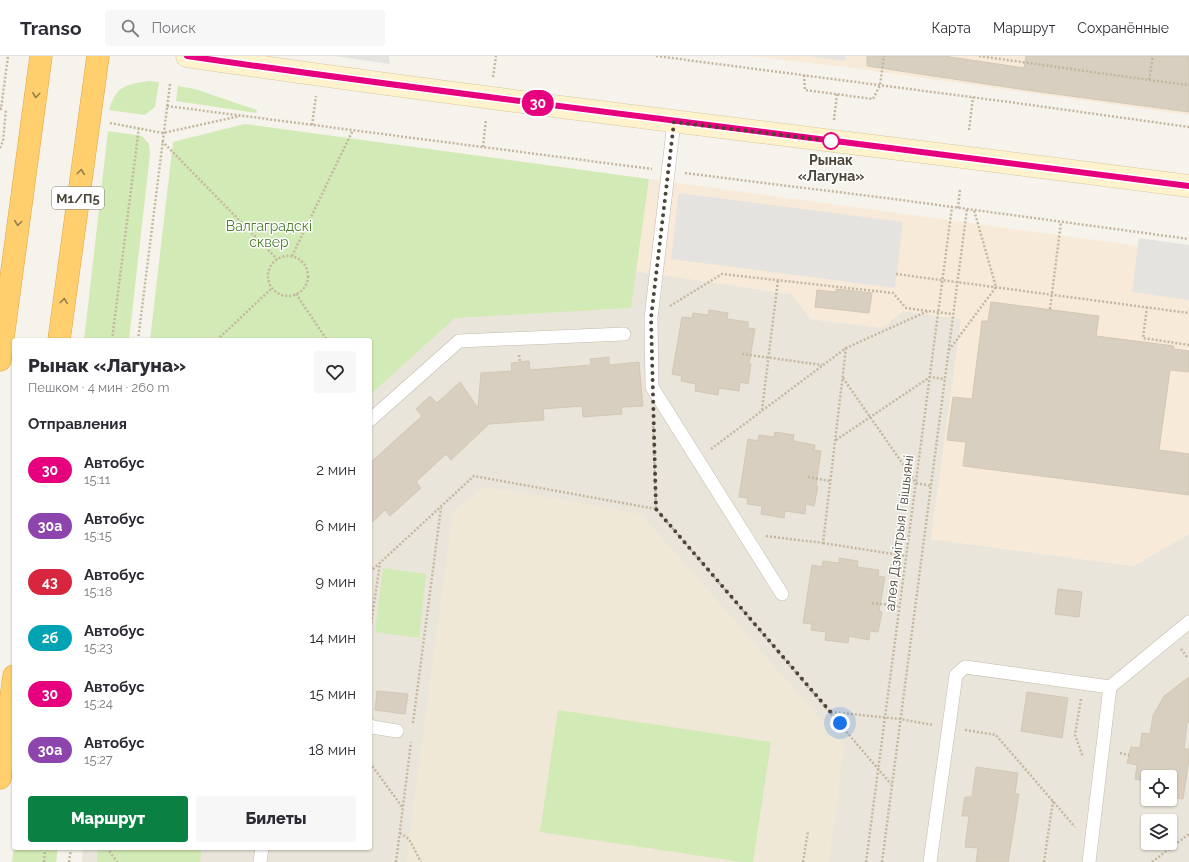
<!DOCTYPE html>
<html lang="ru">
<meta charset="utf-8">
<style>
:root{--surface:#fff;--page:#f7f7f7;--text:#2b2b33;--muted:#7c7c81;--line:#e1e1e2;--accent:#0b8043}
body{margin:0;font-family:Raleway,sans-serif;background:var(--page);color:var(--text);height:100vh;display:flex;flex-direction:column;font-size:15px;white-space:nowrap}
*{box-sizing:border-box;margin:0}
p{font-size:13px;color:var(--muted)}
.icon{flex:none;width:22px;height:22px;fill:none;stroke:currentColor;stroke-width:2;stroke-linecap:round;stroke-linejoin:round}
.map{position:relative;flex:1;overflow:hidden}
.side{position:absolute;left:12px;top:282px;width:360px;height:512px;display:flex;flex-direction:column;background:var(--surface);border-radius:4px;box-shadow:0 1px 3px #0004}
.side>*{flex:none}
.badge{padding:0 8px;border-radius:13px;font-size:14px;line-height:26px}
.controls{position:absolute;left:1141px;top:714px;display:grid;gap:8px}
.controls a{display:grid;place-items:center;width:36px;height:36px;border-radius:4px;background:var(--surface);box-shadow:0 1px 3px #0004;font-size:20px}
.you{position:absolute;width:20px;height:20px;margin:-10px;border:3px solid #fff;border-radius:50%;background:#1a73e8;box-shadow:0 0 0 6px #1a73e833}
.map>.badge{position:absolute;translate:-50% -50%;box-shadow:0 0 0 2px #fff}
h2{padding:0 16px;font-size:15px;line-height:36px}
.round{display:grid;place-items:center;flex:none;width:42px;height:42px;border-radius:4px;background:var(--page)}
.overview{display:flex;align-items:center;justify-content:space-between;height:68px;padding:0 16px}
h1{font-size:19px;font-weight:800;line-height:30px}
.button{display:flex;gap:8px;margin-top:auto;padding:8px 16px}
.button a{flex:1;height:46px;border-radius:4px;background:var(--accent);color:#fff;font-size:16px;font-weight:800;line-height:46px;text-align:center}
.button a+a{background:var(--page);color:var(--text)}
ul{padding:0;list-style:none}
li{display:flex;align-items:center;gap:12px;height:56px;padding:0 16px}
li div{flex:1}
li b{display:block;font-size:15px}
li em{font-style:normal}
li .badge{min-width:44px;font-weight:700;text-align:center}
header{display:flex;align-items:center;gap:24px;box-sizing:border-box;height:56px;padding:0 20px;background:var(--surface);border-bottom:1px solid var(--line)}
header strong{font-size:19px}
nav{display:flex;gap:22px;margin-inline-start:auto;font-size:14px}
.search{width:280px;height:36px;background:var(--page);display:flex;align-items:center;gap:10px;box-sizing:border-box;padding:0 14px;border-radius:4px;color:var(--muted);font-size:15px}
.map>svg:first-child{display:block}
.residential{fill:#eae5da;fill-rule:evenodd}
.commercial{fill:#f7ead8}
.education{fill:#efe8d6}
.green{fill:#d2eab5}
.parking{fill:#e5e3e0}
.building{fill:#d8cfc1;stroke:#d3c7b4}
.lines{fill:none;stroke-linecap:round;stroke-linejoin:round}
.lane-casing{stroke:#c2bbae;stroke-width:14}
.secondary-casing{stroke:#d6c79b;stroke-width:23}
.highway-casing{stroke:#e0a43c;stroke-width:23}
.path{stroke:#c4b79f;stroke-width:2.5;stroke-dasharray:2 2;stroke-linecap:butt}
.lane{stroke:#fff;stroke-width:13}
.secondary{stroke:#fff3cd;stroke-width:22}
.highway{stroke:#ffcf6e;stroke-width:22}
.oneway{stroke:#937c4e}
.line-casing{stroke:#fff;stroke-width:9}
.line{stroke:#e6007e;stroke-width:6}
.walk{stroke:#4b4439;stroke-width:4;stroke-dasharray:0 7.2}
.stop-dot{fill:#fff;stroke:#e6007e;stroke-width:2}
.labels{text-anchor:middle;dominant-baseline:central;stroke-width:3;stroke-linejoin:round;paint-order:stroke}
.shield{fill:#fff;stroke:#817c74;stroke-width:1}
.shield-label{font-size:13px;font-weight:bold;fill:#4b4439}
.stop-label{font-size:14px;font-weight:bold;fill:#4b4439;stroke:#fff}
.park-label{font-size:14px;fill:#4a7f2a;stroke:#fff}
.street-label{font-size:14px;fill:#4b4439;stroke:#fff}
</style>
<header>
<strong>Transo</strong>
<div class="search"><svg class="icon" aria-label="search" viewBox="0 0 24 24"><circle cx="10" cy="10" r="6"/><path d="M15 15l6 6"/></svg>Поиск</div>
<nav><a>Карта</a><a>Маршрут</a><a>Сохранённые</a></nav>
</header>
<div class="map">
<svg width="1189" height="806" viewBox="0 0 1189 806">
<rect width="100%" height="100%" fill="#f6f3ec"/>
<path class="residential" d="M636 215 791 238 811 263 882 272 903 255 962 263 931 483 1133 510 1189 478V806H82L83 792H370V339L455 261 630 252ZM1148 721H1170V743H1148ZM1148 765H1170V787H1148Z"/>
<g class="commercial">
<path d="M750 0H1189V59L844 11Z"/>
<path d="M649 123 1189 197V478L1133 510 931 483 961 263 903 255 882 272 811 263 791 238 636 215Z"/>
</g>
<path class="education" d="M484 431 527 437 641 458 844 690 829 806H406L453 456Z"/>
<g class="green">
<path d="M149 25 159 26 155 51 145 59 109 54C117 29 125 29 149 25Z"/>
<path d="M178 30 195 33 257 54 256 57 176 45Z"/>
<path d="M245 68 649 123 631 252 455 262 370 339V284H150L173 86Z"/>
<path d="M108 75 142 80 149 88 150 98 129 284H84Z"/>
<path d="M383 512 426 518 419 582 375 576Z"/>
<path d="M558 654 771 686 753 806H742L540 776Z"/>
<path d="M14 790V792H58L56 806H12Z"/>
<path d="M98 792H202L200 806H97Z"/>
</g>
<g class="parking">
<path d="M334 0H389L390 8Z"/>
<path d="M809 0H845V5Z"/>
<path d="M679 137 903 166 895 232 671 203Z"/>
<path d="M1139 182 1189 189V244L1132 236Z"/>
</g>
<g class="building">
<path d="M867 0H944L1024 12 1026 0H1189V56L1026 34 867 10Z"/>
<path d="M836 233 872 237 869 257 815 251 817 234 836 236Z"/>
<path d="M991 246 1099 260 1096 280 1174 290V293L1189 295V316L1170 314 1159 394 1189 398V439L963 410 966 386 947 384 953 341 972 343 982 265H988Z"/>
<path d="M709 254 728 257 727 263 748 266V272L755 273 749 307 751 308 748 328 740 326 739 335 719 332 718 339 695 335 696 328 681 325 682 320 672 318 682 261 692 262 693 257 708 259Z"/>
<path d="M609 301V309L639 306 643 350 621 351 622 358 583 361 582 350 543 353 544 364 489 368 451 404 446 398 416 426 421 432 390 460 385 454 370 468V407L422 360 416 353 430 340 437 347 460 326 478 352 481 317 512 315 511 307 529 305 530 314 591 309 590 303Z"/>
<path d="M775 376 794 379 793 385 815 389 814 394 821 395 816 430H818L814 450 806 448 805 458 785 455 784 462 761 458 762 450 747 448 748 442 739 441 748 383 758 385 759 379 774 381Z"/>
<path d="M839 502 858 505 857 511 879 514 878 520 885 521 879 555 882 556 878 576 870 575 869 584 849 580 848 587 825 584 826 576 811 574 812 568 803 567 812 509 822 511 823 505 839 507Z"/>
<path d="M1058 533 1082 536 1079 561 1055 558Z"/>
<path d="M1189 621V666L1187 668 1184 693H1189V703L1183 743 1170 741V721H1148V735H1143L1144 725 1135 723 1137 709 1127 707 1131 691 1140 692 1142 677 1150 678 1153 660 1164 640Z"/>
<path d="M377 635 408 638 405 658 375 654Z"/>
<path d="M1027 636 1068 642 1062 682 1021 675Z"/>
<path d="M976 711 1018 717 1015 738H1019L1008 806H976L978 792 965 791 969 760H962L965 741H972Z"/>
<path d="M1148 737V743H1164V746L1147 745Z"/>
</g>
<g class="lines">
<defs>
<g id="lane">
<path d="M674 66 651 262 652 331 782 538"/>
<path d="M370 364 459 285 624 278"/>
<path d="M370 669 372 671 397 675"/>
<path d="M260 806 262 792"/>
<path d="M930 806 956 619 965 611 1110 631"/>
<path d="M1089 806 1110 631 1189 566"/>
</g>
<path id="secondary" d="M187 0C520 49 855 86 1189 130"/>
<g id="highway">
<path d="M59 284 98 0"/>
<path d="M0 304 41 0"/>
<path d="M0 722 14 620"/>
</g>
</defs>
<use href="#lane" class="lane-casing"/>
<use href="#secondary" class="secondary-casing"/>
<use href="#highway" class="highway-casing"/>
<g class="path">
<path d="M656 0 1009 46 1189 71"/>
<path d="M979 0 1149 24 1153 0"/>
<path d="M804 19 805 34 873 43 880 29 884 0"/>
<path d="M493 21 496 0"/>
<path d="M1149 24 1189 29"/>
<path d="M167 50 652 113"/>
<path d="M0 52 1 53 8 0"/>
<path d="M834 64 837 38"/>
<path d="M110 67 163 77 240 60"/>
<path d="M312 69 316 40"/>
<path d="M969 74 973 41"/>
<path d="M162 85 277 203"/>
<path d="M483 91 486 63"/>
<path d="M0 92 3 85 6 53"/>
<path d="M685 117 901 144 1189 183"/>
<path d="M958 152 960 133"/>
<path d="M292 200 353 74"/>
<circle cx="288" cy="220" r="20"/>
<path d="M896 218 1189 257"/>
<path d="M296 238 327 284"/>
<path d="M670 250 722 218 893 237 906 252 953 258"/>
<path d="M1147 251 1143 282 1189 289"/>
<path d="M1050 253 1061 166"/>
<path d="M112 284 139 71"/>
<path d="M138 284 170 28"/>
<path d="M217 284 272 232"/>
<path d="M949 294 996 231 974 154"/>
<path d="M742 298 822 309"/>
<path d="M519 299 520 306"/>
<path d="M843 322 916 427 931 430"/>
<path d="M762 354 778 224"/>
<path d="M653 366 656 453 891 728"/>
<path d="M836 384 930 321 945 323"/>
<path d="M711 393 846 292 928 255"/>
<path d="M808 421 830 425"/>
<path d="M766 480 823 487 846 292"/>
<path d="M823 487 906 500"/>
<path d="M370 516 474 420 656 453"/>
<path d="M872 547 899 550"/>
<path d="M370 575 380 507"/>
<path d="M1181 593 1187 601"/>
<path d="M1081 643 1075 679 1083 701"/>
<path d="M831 656 900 663 933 669"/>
<path d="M413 667 441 452"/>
<path d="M965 674 996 679 1075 771"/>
<path d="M1120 697 1129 699"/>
<path d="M370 707 403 752"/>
<path d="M400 777 409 783 421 806"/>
<path d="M107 792 117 806"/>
<path d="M44 806 45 792"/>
<path d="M69 806 71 792"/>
<path d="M396 806 411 686"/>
<path d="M803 806 808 775"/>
<path d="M866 806 952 151"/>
<path d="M882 806 967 153"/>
<path d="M1044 806 1053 745"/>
<path d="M1152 806 1189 778"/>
</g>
<use href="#lane" class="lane"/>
<use href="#secondary" class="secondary"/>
<use href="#highway" class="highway"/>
</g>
<defs><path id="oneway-chevron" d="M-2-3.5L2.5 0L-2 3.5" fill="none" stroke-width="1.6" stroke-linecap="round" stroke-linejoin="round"/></defs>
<g class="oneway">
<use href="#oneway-chevron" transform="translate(36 39) rotate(97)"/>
<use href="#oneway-chevron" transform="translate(81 116) rotate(-83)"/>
<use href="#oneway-chevron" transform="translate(18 167) rotate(98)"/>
<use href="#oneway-chevron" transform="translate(64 245) rotate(-83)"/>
</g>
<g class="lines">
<defs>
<path id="line" d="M187 0C288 15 388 28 489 41 722 71 956 100 1189 130"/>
</defs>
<use href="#line" class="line-casing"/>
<use href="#line" class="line"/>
<path class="walk" d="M831 85 674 66 651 262 656 453 840 667"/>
</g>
<circle class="stop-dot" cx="831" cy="85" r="8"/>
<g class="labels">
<rect class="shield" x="52" y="131" width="52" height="22" rx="3"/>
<g class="shield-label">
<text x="78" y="142">М1/П5</text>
</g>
<g class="stop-label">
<text x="831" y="104">Рынак<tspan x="831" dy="16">«Лагуна»</tspan></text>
</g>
<g class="park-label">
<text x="269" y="170">Валгаградскі<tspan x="269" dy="16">сквер</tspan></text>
</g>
<g class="street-label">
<text transform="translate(899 477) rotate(-83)">алея Дзмітрыя Гвішыяні</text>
</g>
</g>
</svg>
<div class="controls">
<a><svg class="icon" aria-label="locate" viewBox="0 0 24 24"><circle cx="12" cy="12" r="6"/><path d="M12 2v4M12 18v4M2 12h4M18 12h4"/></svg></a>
<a><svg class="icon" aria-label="layers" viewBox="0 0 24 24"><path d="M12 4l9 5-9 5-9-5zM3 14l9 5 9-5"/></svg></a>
</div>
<div class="you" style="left:840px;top:667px"></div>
<b class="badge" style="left:538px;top:47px;background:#e6007e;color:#fff">30</b>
<section class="side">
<div class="overview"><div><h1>Рынак «Лагуна»</h1><p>Пешком · 4 мин · 260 m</p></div><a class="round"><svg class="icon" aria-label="heart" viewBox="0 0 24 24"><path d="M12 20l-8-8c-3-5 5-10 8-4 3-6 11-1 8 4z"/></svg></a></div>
<h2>Отправления</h2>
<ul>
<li><span class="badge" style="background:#e6007e;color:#fff">30</span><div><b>Автобус</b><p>15:11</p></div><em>2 мин</em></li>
<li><span class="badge" style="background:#8e44ad;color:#fff">30а</span><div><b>Автобус</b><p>15:15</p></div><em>6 мин</em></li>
<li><span class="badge" style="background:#d7263d;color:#fff">43</span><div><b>Автобус</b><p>15:18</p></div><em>9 мин</em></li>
<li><span class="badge" style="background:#00a3b4;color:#fff">2б</span><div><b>Автобус</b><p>15:23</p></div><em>14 мин</em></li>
<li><span class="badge" style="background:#e6007e;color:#fff">30</span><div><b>Автобус</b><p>15:24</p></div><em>15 мин</em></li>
<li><span class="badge" style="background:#8e44ad;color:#fff">30а</span><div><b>Автобус</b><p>15:27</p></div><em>18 мин</em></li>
</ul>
<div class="button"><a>Маршрут</a><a>Билеты</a></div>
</section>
</div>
